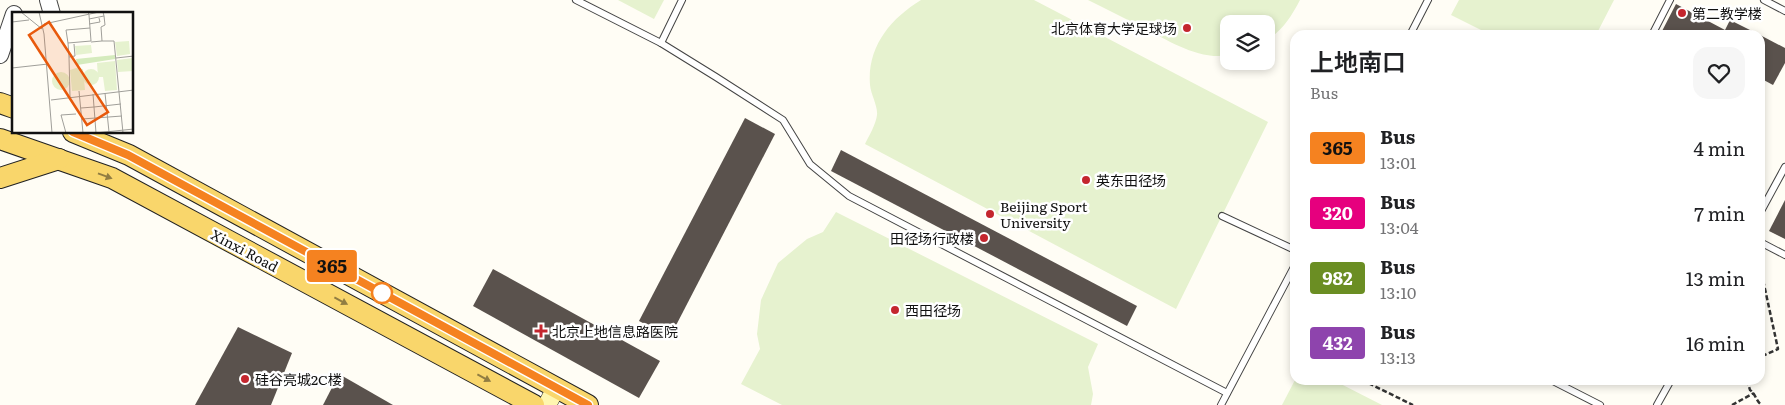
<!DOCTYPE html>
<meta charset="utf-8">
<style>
:root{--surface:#fff;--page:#f6f6f6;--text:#202124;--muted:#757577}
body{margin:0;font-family:Literata,"Noto Sans SC",serif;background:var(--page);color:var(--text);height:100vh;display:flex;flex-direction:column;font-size:19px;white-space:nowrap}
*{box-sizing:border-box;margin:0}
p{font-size:16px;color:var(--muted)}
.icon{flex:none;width:28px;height:28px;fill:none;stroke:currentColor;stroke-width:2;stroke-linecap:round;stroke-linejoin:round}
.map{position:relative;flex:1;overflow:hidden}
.panel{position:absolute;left:1290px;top:30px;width:475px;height:355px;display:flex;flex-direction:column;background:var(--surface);border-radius:15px;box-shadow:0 2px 8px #0003}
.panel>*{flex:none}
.badge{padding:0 10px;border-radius:4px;font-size:18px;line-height:32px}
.fabs{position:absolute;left:1220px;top:15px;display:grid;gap:10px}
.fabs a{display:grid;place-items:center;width:55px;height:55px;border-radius:10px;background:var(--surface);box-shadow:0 2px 8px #0003;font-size:25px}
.map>.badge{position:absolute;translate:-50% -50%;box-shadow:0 0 0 2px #fff}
.round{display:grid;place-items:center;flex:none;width:52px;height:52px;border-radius:15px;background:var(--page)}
.summary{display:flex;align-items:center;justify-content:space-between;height:85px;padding:0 20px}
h1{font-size:24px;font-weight:600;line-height:38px}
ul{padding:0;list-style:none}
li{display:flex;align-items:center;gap:15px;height:65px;padding:0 20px}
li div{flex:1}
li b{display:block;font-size:19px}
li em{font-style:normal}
li .badge{min-width:55px;font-weight:700;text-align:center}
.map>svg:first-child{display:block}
.pitch{fill:#e6f2cf}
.building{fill:#5a524d}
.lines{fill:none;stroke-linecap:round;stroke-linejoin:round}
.service-casing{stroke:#444;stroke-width:8}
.tertiary-casing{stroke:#444;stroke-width:18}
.secondary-casing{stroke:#333;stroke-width:19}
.primary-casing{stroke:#222;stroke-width:22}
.path{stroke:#333;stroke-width:2.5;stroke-dasharray:5 2.5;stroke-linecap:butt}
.service{stroke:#fff;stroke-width:6}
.tertiary{stroke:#fff;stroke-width:16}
.secondary{stroke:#fff6b0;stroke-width:18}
.primary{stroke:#f9d66b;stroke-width:20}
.oneway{fill:#917d42}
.line-casing{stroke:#fff;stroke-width:11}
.line{stroke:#f58220;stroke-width:8}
.poi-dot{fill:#c4262e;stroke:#fff;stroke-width:2}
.stop-dot{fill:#fff;stroke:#f58220;stroke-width:2.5}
.labels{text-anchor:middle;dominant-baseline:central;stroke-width:5;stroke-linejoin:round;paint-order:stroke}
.poi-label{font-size:14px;fill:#111;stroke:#fff;text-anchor:start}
.street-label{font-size:14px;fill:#111;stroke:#fff}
.inset-road{fill:none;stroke:#a09f9a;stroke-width:1}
.view{fill:#e8590c;fill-opacity:0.15;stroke:#e8590c;stroke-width:2.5}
.inset-edge{fill:none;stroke:#111;stroke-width:2.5}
</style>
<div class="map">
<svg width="1785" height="405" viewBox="0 0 1785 405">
<rect width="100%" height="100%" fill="#fffdf5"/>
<g class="pitch">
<path d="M618 0H664L654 19Z"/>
<path d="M921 0H1034L1268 122 1176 309 865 144C869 136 876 124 877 115 878 106 871 95 870 85 867 47 890 19 921 0Z"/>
<path d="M1088 0H1300C1291 17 1283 30 1266 41V24H1229V55C1200 61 1169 41 1144 28 1125 19 1107 9 1088 0Z"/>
<path d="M1459 0H1614L1596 35H1491L1451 15Z"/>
<path d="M836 212 1098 344 1088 367 1093 394 1091 405H782L741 384 760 349 757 334 761 300 778 263 807 239 823 232Z"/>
<path d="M1295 380H1333L1382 405H1282Z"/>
</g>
<g class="building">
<path d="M1676 4 1725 30 1730 20 1760 35H1660Z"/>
<path d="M1760 35 1785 48V63L1773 85 1760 78Z"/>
<path d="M745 118 775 134 670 337 639 321Z"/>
<path d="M841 150 1137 306 1127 326 831 171Z"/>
<path d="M1785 200V239L1769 231Z"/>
<path d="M493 269 660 361 639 398 473 306Z"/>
<path d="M238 327 292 353 271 405H195Z"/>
<path d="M339 374 393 405H323Z"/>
</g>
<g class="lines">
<defs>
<g id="service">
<path d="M576 0 661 43 682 0"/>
<path d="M1764 0 1785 11"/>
<path d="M1410 35 1428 0"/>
<path d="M1652 35 1670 0"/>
<path d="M661 43 716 77 783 120 810 164 849 196 1227 393"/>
<path d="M1760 213 1785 167"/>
<path d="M1222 216 1295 250"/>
<path d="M1760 242 1785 255"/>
<path d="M1551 380 1600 405"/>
<path d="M1221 405 1295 265"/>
<path d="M1657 405 1671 380"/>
</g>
<g id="tertiary">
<path d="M48 0 52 14"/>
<path d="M0 55 14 14"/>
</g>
<path id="secondary" d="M547 405 556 388"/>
<g id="primary">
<path d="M0 103 14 108"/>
<path d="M73 132 129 155 588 405"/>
<path d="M0 139 112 178 534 405"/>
<path d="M0 178 59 159"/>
</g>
</defs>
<use href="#service" class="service-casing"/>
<use href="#tertiary" class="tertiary-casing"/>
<use href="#secondary" class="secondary-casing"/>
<use href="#primary" class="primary-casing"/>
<g class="path">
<path d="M1760 266 1778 349 1760 357"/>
<path d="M1362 380 1413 405"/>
<path d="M1747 380 1750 390C1756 394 1756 402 1762 405"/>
<path d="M1732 405 1754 393"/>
</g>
<use href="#service" class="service"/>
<use href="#tertiary" class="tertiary"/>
<use href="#secondary" class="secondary"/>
<use href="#primary" class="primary"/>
</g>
<defs><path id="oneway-solid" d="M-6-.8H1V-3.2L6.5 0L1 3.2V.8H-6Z" transform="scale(1.25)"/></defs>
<g class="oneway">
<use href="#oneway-solid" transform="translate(105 176) rotate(20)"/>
<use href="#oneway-solid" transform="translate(341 301) rotate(28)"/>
<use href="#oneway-solid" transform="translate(484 378) rotate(28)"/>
</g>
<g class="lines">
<defs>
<path id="line" d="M73 132 128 155 588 405"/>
</defs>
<use href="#line" class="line-casing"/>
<use href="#line" class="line"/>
</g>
<g class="poi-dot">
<circle cx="1682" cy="13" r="5"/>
<circle cx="1187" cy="28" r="5"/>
<circle cx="1086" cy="180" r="5"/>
<circle cx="990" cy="214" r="5"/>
<circle cx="984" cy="238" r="5"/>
<circle cx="895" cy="310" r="5"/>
<path d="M538.5 323.5h5v5h5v5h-5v5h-5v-5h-5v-5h5z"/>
<circle cx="245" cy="379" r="5"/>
</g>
<circle class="stop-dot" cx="382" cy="293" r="10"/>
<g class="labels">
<g class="poi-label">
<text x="1692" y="13">第二教学楼</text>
<text x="1177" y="28" text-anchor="end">北京体育大学足球场</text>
<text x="1096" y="180">英东田径场</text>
<text x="1000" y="206">Beijing Sport<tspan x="1000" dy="16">University</tspan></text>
<text x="974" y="238" text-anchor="end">田径场行政楼</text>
<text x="905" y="310">西田径场</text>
<text x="552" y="331">北京上地信息路医院</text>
<text x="255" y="379">硅谷亮城2C楼</text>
</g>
<g class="street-label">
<text transform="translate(245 250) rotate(28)">Xinxi Road</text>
</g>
</g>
<g transform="translate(12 12)">
<rect width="121" height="121" fill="#fffdf5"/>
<path d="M103 43V47L65 53 64 47Z" fill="#d5ebbd"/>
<path d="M117 29 118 42 105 44 103 30ZM79 33 80 41 64 43 63 34ZM121 46V59L106 60 105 48ZM103 49 105 78 93 79 91 65H86L85 51ZM64 56 71 57 73 78 60 79 58 58ZM71 65a8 8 0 1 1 16 0a8 8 0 1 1-16 0ZM40 69a9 9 0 1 1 18 0a9 9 0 1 1-18 0Z" fill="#e6f2cf"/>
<path class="inset-road" d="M9 0 30 17M27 0 32 22 40 121M76 0 77 3 79 29 56 31 54 18 78 16M77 7 92 4 91 0M0 10 17 8M32 12 87 0M77 12 88 10 87 6M90 29H102L111 121M79 30 90 29 89 15 93 13 92 4M56 31 57 45 63 44 62 32M57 45 58 85M104 46 122 44M0 56 36 52M67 79 71 121M93 81 97 120M39 88 122 78M69 96 82 95 81 82M70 107 110 104M54 121 49 103 64 102M83 121 122 117M84 121 82 95 109 92"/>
<path class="view" d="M37 10 96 100 75 113 17 23Z"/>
<rect width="121" height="121" class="inset-edge"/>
</g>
</svg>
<div class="fabs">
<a><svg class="icon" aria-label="layers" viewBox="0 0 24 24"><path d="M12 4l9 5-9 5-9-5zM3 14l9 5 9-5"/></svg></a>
</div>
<b class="badge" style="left:332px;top:266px;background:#f58220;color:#111">365</b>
<section class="panel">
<div class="summary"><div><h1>上地南口</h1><p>Bus</p></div><a class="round"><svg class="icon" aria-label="heart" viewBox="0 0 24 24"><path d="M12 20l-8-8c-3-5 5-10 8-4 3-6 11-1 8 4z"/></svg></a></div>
<ul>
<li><span class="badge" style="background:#f58220;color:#111">365</span><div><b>Bus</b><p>13:01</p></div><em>4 min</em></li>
<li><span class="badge" style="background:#e6007e;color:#fff">320</span><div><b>Bus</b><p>13:04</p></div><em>7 min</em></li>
<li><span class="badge" style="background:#6b8e23;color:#fff">982</span><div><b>Bus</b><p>13:10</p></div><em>13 min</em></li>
<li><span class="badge" style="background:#8e44ad;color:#fff">432</span><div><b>Bus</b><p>13:13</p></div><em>16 min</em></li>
</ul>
</section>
</div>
